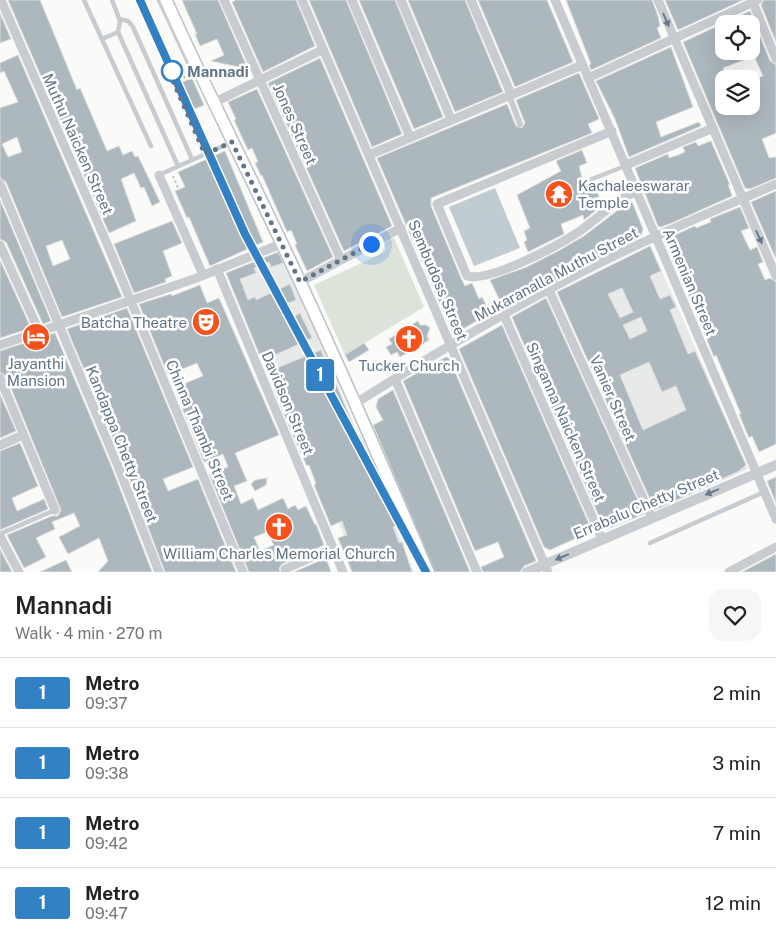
<!DOCTYPE html>
<meta charset="utf-8">
<style>
:root{--surface:#fff;--page:#f6f6f6;--text:#222;--muted:#767676;--line:#e0e0e0}
body{margin:0;font-family:"Public Sans",sans-serif;background:var(--page);color:var(--text);height:100vh;display:flex;flex-direction:column;font-size:19px;white-space:nowrap}
*{box-sizing:border-box;margin:0}
p{font-size:16px;color:var(--muted)}
.icon{flex:none;width:28px;height:28px;fill:none;stroke:currentColor;stroke-width:2;stroke-linecap:round;stroke-linejoin:round}
.map{position:relative;height:572px;overflow:hidden}
.side{display:flex;flex-direction:column;background:var(--surface);flex:1}
.side>*{flex:none}
.badge{padding:0 10px;border-radius:4px;font-size:18px;line-height:32px}
.fabs{position:absolute;left:715px;top:15px;display:grid;gap:10px}
.fabs a{display:grid;place-items:center;width:45px;height:45px;border-radius:10px;background:var(--surface);box-shadow:0 5px 20px #0002;font-size:25px}
.you{position:absolute;width:25px;height:25px;margin:-12px;border:4px solid #fff;border-radius:50%;background:#1a73e8;box-shadow:0 0 0 8px #1a73e833}
.map>.badge{position:absolute;translate:-50% -50%;box-shadow:0 0 0 2px #fff}
.round{display:grid;place-items:center;flex:none;width:52px;height:52px;border-radius:15px;background:var(--page)}
.summary{display:flex;align-items:center;justify-content:space-between;height:85px;padding:0 15px}
h1{font-size:24px;font-weight:600;line-height:38px}
ul{padding:0;list-style:none}
li{display:flex;align-items:center;gap:15px;height:70px;padding:0 15px;border-top:1px solid var(--line)}
li div{flex:1}
li b{display:block;font-size:19px}
li em{font-style:normal}
li .badge{min-width:55px;font-weight:700;text-align:center}
.map>svg:first-child{display:block}
.built{fill:#e8e9e9}
.green{fill:#dce3d8}
.water{fill:#c0ccd1}
.building{fill:#adb7be;stroke:#dcdcda;fill-rule:evenodd}
.lines{fill:none;stroke-linecap:round;stroke-linejoin:round}
.secondary-casing{stroke:#bcc1c6;stroke-width:14}
.path{stroke:#c1c4c6;stroke-width:2;stroke-dasharray:2.5 2.5;stroke-linecap:butt}
.service{stroke:#c8ccd0;stroke-width:4.5}
.pedestrian{stroke:#c8ccd0;stroke-width:6}
.minor{stroke:#c8ccd0;stroke-width:9}
.tertiary{stroke:#c8ccd0;stroke-width:10}
.secondary{stroke:#fff;stroke-width:11}
.oneway{fill:#67798a}
.line-casing{stroke:#fff;stroke-width:11}
.line{stroke:#3281c4;stroke-width:8}
.walk{stroke:#627586;stroke-width:5;stroke-dasharray:0 9}
.stop-dot{fill:#fff;stroke:#3281c4;stroke-width:2.5}
.labels{text-anchor:middle;dominant-baseline:central;stroke-width:5;stroke-linejoin:round;paint-order:stroke}
.stop-label{font-size:15px;font-weight:bold;fill:#627586;stroke:#fff;text-anchor:start}
.street-label{font-size:15px;fill:#627586;stroke:#fff}
.poi-label{font-size:15px;fill:#627586;stroke:#fff}
</style>
<div class="map">
<svg width="776" height="572" viewBox="0 0 776 572">
<rect width="100%" height="100%" fill="#fafaf8"/>
<g class="built">
<path d="M652 248 748 469 660 509 563 295Z"/>
<path d="M284 253 414 572H359L234 272Z"/>
</g>
<path class="green" d="M394 238 424 307 345 355 314 285 383 253 386 250 385 242Z"/>
<path class="water" d="M495 188 520 248 474 266 449 207Z"/>
<g class="building">
<path d="M8 0H40L77 90 80 88 107 151 119 146 123 155 132 151 135 157 138 156 160 202 152 206 144 187 141 188 134 173 121 179 136 221 109 233Z"/>
<path d="M182 0H218L248 69 211 61 224 55 217 39 200 46 195 34H197Z"/>
<path d="M236 0H296L315 46 263 72 232 2Z"/>
<path d="M309 0H346L402 134 372 147Z"/>
<path d="M359 0H395L443 117 414 129Z"/>
<path d="M408 0H465L503 92 455 112Z"/>
<path d="M478 0H547L573 62 515 87Z"/>
<path d="M566 0H652L658 16 660 26 657 28 661 38 591 70 589 65 591 64Z"/>
<path d="M665 0H743L678 30Z"/>
<path d="M764 0H776V42L761 5Z"/>
<path d="M750 11 770 61 776 65V133L762 139 769 158 776 157V178L750 189 745 188 683 42ZM724 24H751V51H724ZM754 56 763 76 753 79 758 93 751 95V106H724V96L716 76 725 73 723 68Z"/>
<path d="M0 13 11 39 0 43Z"/>
<path d="M671 47 693 107 656 122 661 137 699 122 701 126 629 157 615 119 596 81Z"/>
<path d="M18 55 122 297 62 317 6 182 0 178V108L18 102 4 71 0 73V63ZM17 137 22 152 8 157 2 144ZM62 240 70 259 53 266 46 246Z"/>
<path d="M320 58 392 226 344 251 268 83Z"/>
<path d="M579 73 599 119 588 124 592 133 431 198V206L461 278 465 286 472 283 479 299 482 297 490 313 456 333 452 331 377 158 507 104 516 126 522 128 525 123 516 100Z"/>
<path d="M192 78 204 105 192 110 180 83Z"/>
<path d="M257 89 333 257 307 271 295 245 297 244 291 230 287 232 262 175 261 176 255 163 258 162 252 148 248 150 234 120 236 119 228 102Z"/>
<path d="M711 141 730 185 728 184 732 196 674 222 661 227 658 226 635 168 668 154 669 158 678 155 685 152 683 147 696 142 698 146Z"/>
<path d="M582 150 587 163 579 166 583 183 589 192 596 189 599 197 592 200 596 210 584 220 583 215 561 224 564 234 528 252 524 242 527 240 524 231 530 228 517 195 561 171 556 161Z"/>
<path d="M225 151 263 242 210 266 189 217 187 218 175 191 185 187 178 172Z"/>
<path d="M776 191V257H775L751 202Z"/>
<path d="M0 200 51 321 43 324 6 242 0 239Z"/>
<path d="M632 202 643 229 641 236 506 306 505 303 502 305 490 280 527 267 560 250 584 236 622 207Z"/>
<path d="M740 207 749 228 741 231 750 250 757 247 763 262 758 264 765 280 770 278 776 282V444L759 452 752 436 749 438 739 414H741L716 355 714 357 678 269H676L665 242 666 239 695 226 696 228 711 222 710 219Z"/>
<path d="M172 221 182 243 163 251 172 276 165 279 166 282 134 293 114 244Z"/>
<path d="M650 246 661 271 650 276 660 299 670 295 676 307 670 310 688 354 695 351 746 465 739 471 655 510 557 292ZM622 288 633 312 620 318 608 294ZM641 317 647 331 630 339 623 325ZM649 362 662 392 676 386 686 410 643 430 620 375Z"/>
<path d="M278 252 283 263 271 267 269 262 254 268 256 273 240 279 248 300 255 297 256 300 290 284 296 300 288 303 293 317 300 313 312 338 262 361 226 273Z"/>
<path d="M0 260 31 328 0 338Z"/>
<path d="M200 285 207 303 219 298 279 435 235 453 247 481 234 486 241 504 253 498 258 510 283 498 288 509 295 505 298 510 306 506 315 525 316 524 324 545 282 564 279 568 280 572H249L209 474 228 467 223 454 204 462 174 388 203 376 197 363 168 375 139 304 171 294 172 296ZM267 532 274 545 260 551 254 537Z"/>
<path d="M546 298 644 514 605 530 512 317Z"/>
<path d="M127 308 193 467 163 479 168 491 198 479 236 572H165L124 464 67 329Z"/>
<path d="M418 321 420 325H426L430 328 427 336 429 340 400 357 397 352 391 355 386 347 392 344 389 339Z"/>
<path d="M502 325 592 531 550 550 544 547 459 349Z"/>
<path d="M55 333 112 468 152 572H98L108 561 99 538 68 554 59 537 80 526 74 513 52 522 55 529 36 538 46 557 24 568 7 535 52 516H58L61 510 6 376 0 372V351Z"/>
<path d="M364 343 369 350 349 362 345 355Z"/>
<path d="M321 350 334 385 336 384 358 437 360 436 365 446 396 526 393 527 399 543 402 542 412 572H352L338 538 347 535 342 521 331 526 314 485 316 484 309 465 307 466 293 436 267 372Z"/>
<path d="M446 357 449 358 536 561 524 566 520 572H483L481 567 504 557 498 542 475 551 403 381Z"/>
<path d="M393 390 470 572H435L373 425 383 420 376 407 378 399Z"/>
<path d="M0 394 16 431 0 438Z"/>
<path d="M20 443 38 486 12 498 17 511 44 499 48 509 0 530V451Z"/>
<path d="M776 477V503L767 481Z"/>
<path d="M267 478 266 485 255 491 251 484 255 480Z"/>
<path d="M0 549 12 572H0Z"/>
<path d="M776 554V572H742Z"/>
<path d="M326 558 331 572H294Z"/>
<path d="M66 560 72 572H40Z"/>
</g>
<g class="lines">
<defs>
<path id="secondary" d="M166 0C209 96 257 189 301 284 345 379 387 475 428 572"/>
</defs>
<use href="#secondary" class="secondary-casing"/>
<g class="path">
<path d="M184 76 186 80"/>
<path d="M173 176 179 190"/>
</g>
<g class="service">
<path d="M84 0 151 146"/>
<path d="M112 0 120 21 118 32 178 166"/>
<path d="M138 0 205 154"/>
<path d="M159 0 193 73"/>
<path d="M119 19 128 21 133 27 192 159"/>
<path d="M102 39 118 32"/>
<path d="M159 175 232 142"/>
<path d="M587 181 625 166"/>
<path d="M0 534 55 510"/>
<path d="M650 543 764 492"/>
</g>
<path class="pedestrian" d="M509 95 520 124"/>
<g class="minor">
<path d="M1 0 111 253 243 572"/>
<path d="M224 0 341 260"/>
<path d="M302 0 548 572"/>
<path d="M352 0 410 137"/>
<path d="M401 0 451 119"/>
<path d="M471 0 511 94"/>
<path d="M555 0 776 519"/>
<path d="M658 0 776 276"/>
<path d="M752 0 776 59"/>
<path d="M588 78 758 0"/>
<path d="M213 103 322 50"/>
<path d="M612 131 437 204 467 276C491 282 559 245 580 231 600 217 615 200 637 191"/>
<path d="M369 155 582 65"/>
<path d="M626 165 713 128"/>
<path d="M159 175 203 275"/>
<path d="M0 184 118 466 159 572"/>
<path d="M0 245 39 331"/>
<path d="M217 269 343 572"/>
<path d="M300 282 401 228"/>
<path d="M549 290 652 518"/>
<path d="M504 315 602 539"/>
<path d="M0 345 194 279 281 244"/>
<path d="M0 378 55 510"/>
<path d="M395 379 477 572"/>
<path d="M356 403C437 352 520 302 606 260 662 232 719 209 776 184"/>
<path d="M0 445 23 435"/>
<path d="M0 536 19 572"/>
<path d="M285 569 333 548"/>
<path d="M729 572 776 547"/>
</g>
<path class="tertiary" d="M527 572 776 465"/>
<use href="#secondary" class="secondary"/>
</g>
<defs><path id="oneway-solid" d="M-6-.8H1V-3.2L6.5 0L1 3.2V.8H-6Z" transform="scale(1.25)"/></defs>
<g class="oneway">
<use href="#oneway-solid" transform="translate(666 20) rotate(67)"/>
<use href="#oneway-solid" transform="translate(759 237) rotate(66)"/>
<use href="#oneway-solid" transform="translate(712 492) rotate(157)"/>
<use href="#oneway-solid" transform="translate(562 557) rotate(157)"/>
</g>
<g class="lines">
<defs>
<path id="line" d="M140 0 245 234 426 572"/>
</defs>
<use href="#line" class="line-casing"/>
<use href="#line" class="line"/>
<path class="walk" d="M172 71 166 65 205 154 232 142 300 282 371 244"/>
</g>
<defs>
<symbol id="temple-disc" viewBox="-11 -11 22 22"><circle r="9.5" fill="#f5521d" stroke="#fff"/><path d="M0-6L5-2H3V0L6.5 2.5H4V6H1.5V3h-3V6H-4V2.5H-6.5L-3 0V-2H-5Z" fill="#fff"/></symbol>
<symbol id="theatre-disc" viewBox="-11 -11 22 22"><circle r="9.5" fill="#f5521d" stroke="#fff"/><path d="M-5-5.5Q0-4 5-5.5V0Q5 5 0 6Q-5 5-5 0ZM-3.3-2.5H-1v1.5H-3.3ZM1-2.5H3.3v1.5H1ZM-2.8 1Q0 5.5 2.8 1Z" fill="#fff"/></symbol>
<symbol id="hotel-disc" viewBox="-11 -11 22 22"><circle r="9.5" fill="#f5521d" stroke="#fff"/><path d="M-6-4.5h1.5V1H6V5H4.5V3h-9V5H-6ZM-4 0a1.8 1.8 0 1 1 3.6 0ZM.5 0V-2.5h3Q6-2.5 6 0Z" fill="#fff"/></symbol>
<symbol id="church-disc" viewBox="-11 -11 22 22"><circle r="9.5" fill="#f5521d" stroke="#fff"/><path d="M-1.2-6h2.4v3.5h3.3v2.4h-3.3V6h-2.4V-.1h-3.3v-2.4h3.3Z" fill="#fff"/></symbol>
</defs>
<g fill-rule="evenodd">
<use href="#temple-disc" x="543" y="178" width="32" height="32"/>
<use href="#theatre-disc" x="190" y="306" width="32" height="32"/>
<use href="#hotel-disc" x="20" y="321" width="32" height="32"/>
<use href="#church-disc" x="393" y="323" width="32" height="32"/>
<use href="#church-disc" x="263" y="511" width="32" height="32"/>
</g>
<circle class="stop-dot" cx="172" cy="71" r="10"/>
<g class="labels">
<g class="stop-label">
<text x="187" y="71">Mannadi</text>
</g>
<g class="street-label">
<text transform="translate(295 124) rotate(66)">Jones Street</text>
<text transform="translate(78 144) rotate(66)">Muthu Naicken Street</text>
<text transform="translate(556 274) rotate(-28)">Mukaranalla Muthu Street</text>
<text transform="translate(438 280) rotate(67)">Sembudoss Street</text>
<text transform="translate(690 282) rotate(67)">Armenian Street</text>
<text transform="translate(613 398) rotate(66)">Vanier Street</text>
<text transform="translate(288 403) rotate(67)">Davidson Street</text>
<text transform="translate(566 422) rotate(66)">Singanna Naicken Street</text>
<text transform="translate(200 430) rotate(67)">Chinna Thambi Street</text>
<text transform="translate(122 444) rotate(68)">Kandappa Chetty Street</text>
<text transform="translate(646 504) rotate(-23)">Errabalu Chetty Street</text>
</g>
<g class="poi-label">
<text x="578" y="185" text-anchor="start">Kachaleeswarar<tspan x="578" dy="17">Temple</tspan></text>
<text x="187" y="322" text-anchor="end">Batcha Theatre</text>
<text x="36" y="363">Jayanthi<tspan x="36" dy="17">Mansion</tspan></text>
<text x="409" y="365">Tucker Church</text>
<text x="279" y="553">William Charles Memorial Church</text>
</g>
</g>
</svg>
<div class="fabs">
<a><svg class="icon" aria-label="locate" viewBox="0 0 24 24"><circle cx="12" cy="12" r="6"/><path d="M12 2v4M12 18v4M2 12h4M18 12h4"/></svg></a>
<a><svg class="icon" aria-label="layers" viewBox="0 0 24 24"><path d="M12 4l9 5-9 5-9-5zM3 14l9 5 9-5"/></svg></a>
</div>
<div class="you" style="left:371px;top:244px"></div>
<b class="badge" style="left:320px;top:375px;background:#3281c4;color:#fff">1</b>
</div>
<section class="side">
<div class="summary"><div><h1>Mannadi</h1><p>Walk · 4 min · 270 m</p></div><a class="round"><svg class="icon" aria-label="heart" viewBox="0 0 24 24"><path d="M12 20l-8-8c-3-5 5-10 8-4 3-6 11-1 8 4z"/></svg></a></div>
<ul>
<li><span class="badge" style="background:#3281c4;color:#fff">1</span><div><b>Metro</b><p>09:37</p></div><em>2 min</em></li>
<li><span class="badge" style="background:#3281c4;color:#fff">1</span><div><b>Metro</b><p>09:38</p></div><em>3 min</em></li>
<li><span class="badge" style="background:#3281c4;color:#fff">1</span><div><b>Metro</b><p>09:42</p></div><em>7 min</em></li>
<li><span class="badge" style="background:#3281c4;color:#fff">1</span><div><b>Metro</b><p>09:47</p></div><em>12 min</em></li>
</ul>
</section>
